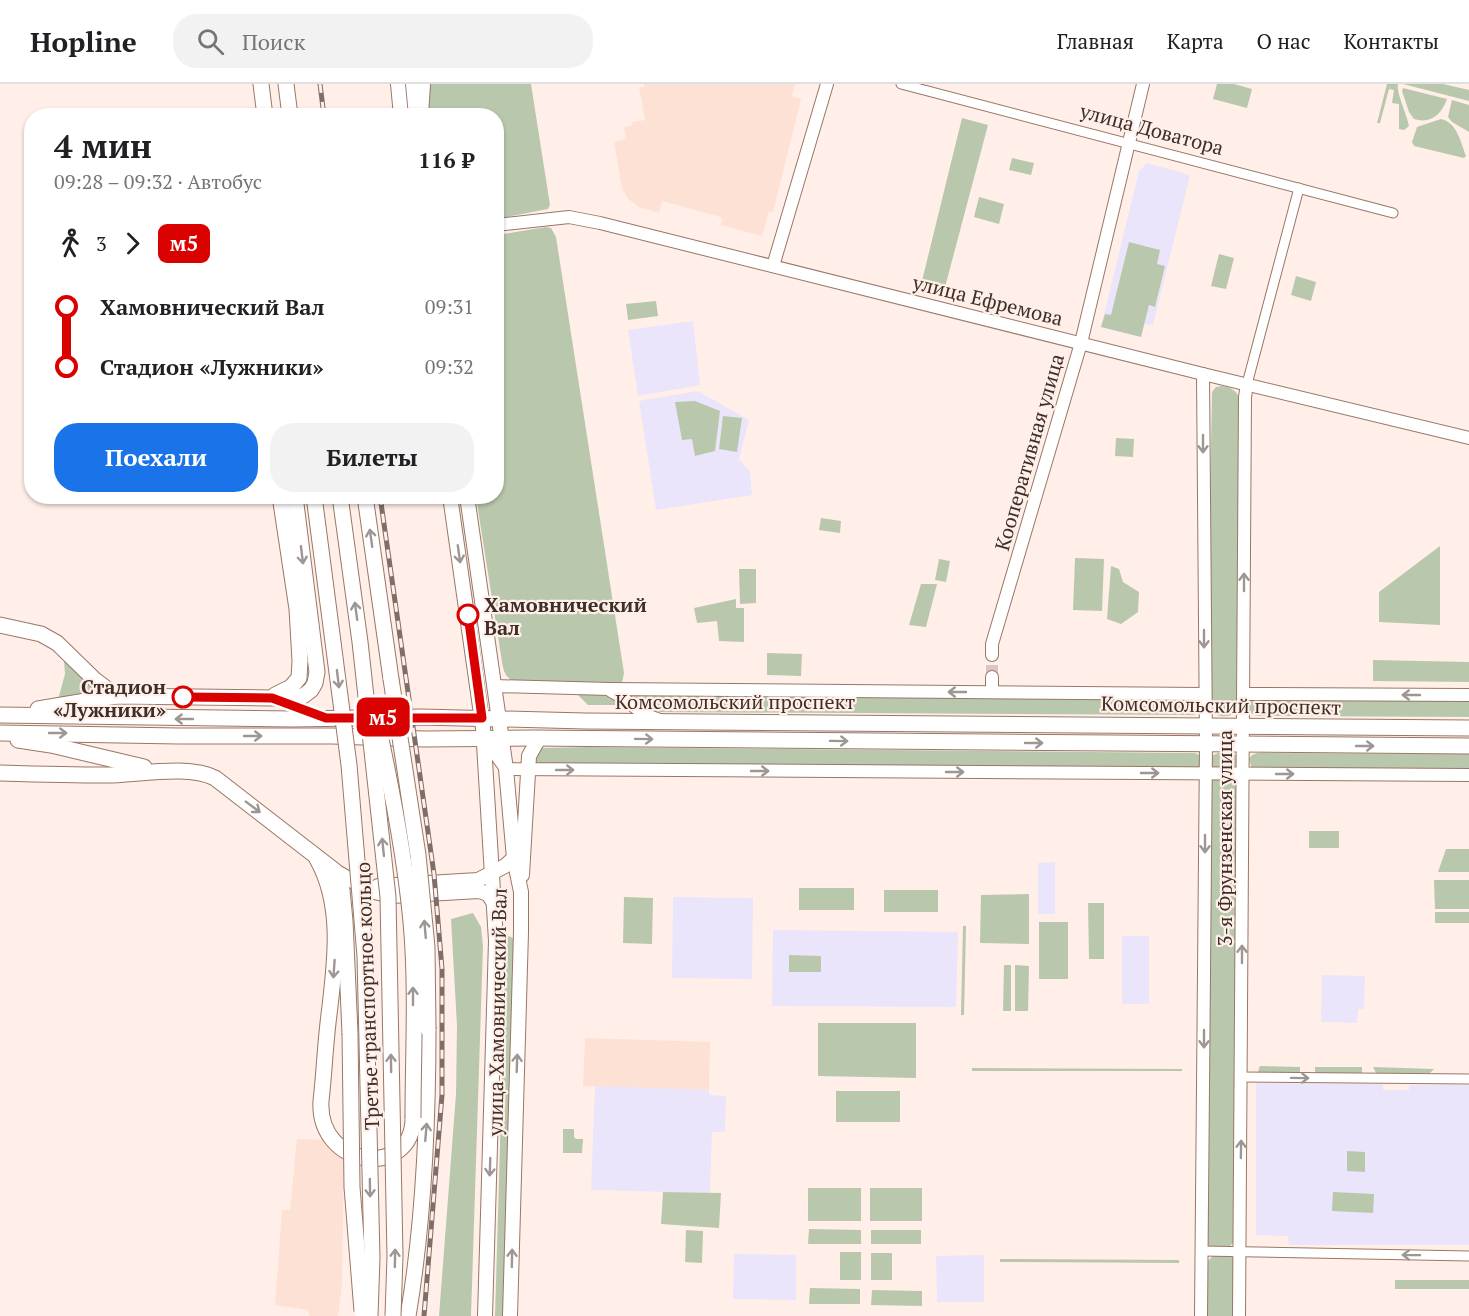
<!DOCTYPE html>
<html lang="ru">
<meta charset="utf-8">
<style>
:root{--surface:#fff;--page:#f2f2f2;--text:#202124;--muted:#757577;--line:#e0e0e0;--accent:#1a73e8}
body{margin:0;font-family:"PT Serif",serif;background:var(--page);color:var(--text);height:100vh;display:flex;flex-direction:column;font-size:22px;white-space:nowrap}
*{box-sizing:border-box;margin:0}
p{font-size:20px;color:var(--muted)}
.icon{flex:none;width:33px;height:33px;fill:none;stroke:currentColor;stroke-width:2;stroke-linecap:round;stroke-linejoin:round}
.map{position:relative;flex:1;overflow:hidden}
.details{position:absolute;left:24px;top:24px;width:480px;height:396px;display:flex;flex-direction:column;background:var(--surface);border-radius:24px;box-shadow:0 2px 4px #0004}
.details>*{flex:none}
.badge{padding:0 12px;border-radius:9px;font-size:21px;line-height:39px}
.map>.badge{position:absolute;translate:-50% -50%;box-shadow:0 0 0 3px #fff}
.legs{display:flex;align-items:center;gap:9px;height:66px;padding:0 30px;font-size:20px}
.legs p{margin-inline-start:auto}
.head{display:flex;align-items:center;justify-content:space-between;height:102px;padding:0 30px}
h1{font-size:33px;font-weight:800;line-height:45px}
.primary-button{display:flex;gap:12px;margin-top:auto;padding:12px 30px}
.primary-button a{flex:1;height:69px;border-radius:24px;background:var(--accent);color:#fff;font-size:24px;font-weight:800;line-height:69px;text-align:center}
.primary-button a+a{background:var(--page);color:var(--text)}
ul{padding:0 30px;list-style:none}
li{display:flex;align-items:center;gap:21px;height:60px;font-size:22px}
li i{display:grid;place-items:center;width:9px;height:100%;margin:0 8px;background:currentColor}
li i::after{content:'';width:15px;height:15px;margin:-8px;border:4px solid;border-radius:50%;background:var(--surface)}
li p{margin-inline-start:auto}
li:first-child i{background:linear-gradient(#0000 50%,currentColor 0)}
li:last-child i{background:linear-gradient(currentColor 50%,#0000 0)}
header{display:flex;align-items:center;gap:36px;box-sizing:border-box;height:84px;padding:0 30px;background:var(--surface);border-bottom:2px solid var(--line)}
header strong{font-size:28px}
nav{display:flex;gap:33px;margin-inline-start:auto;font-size:21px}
.search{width:420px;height:54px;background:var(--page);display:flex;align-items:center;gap:15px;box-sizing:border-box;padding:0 21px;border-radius:24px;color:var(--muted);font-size:22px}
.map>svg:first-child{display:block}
.built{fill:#fde1d4}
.education{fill:#ebe5fb}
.green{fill:#b9c8ad}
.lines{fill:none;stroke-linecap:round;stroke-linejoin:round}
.tertiary-tunnel{stroke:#d8c8c1;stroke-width:12;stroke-dasharray:12 6;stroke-linecap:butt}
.minor-casing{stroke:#976;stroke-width:11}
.tertiary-casing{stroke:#976;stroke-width:14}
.secondary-casing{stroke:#976;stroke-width:16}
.primary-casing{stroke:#976;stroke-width:17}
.minor{stroke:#fff;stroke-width:9}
.tertiary{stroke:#fff;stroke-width:12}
.secondary{stroke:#fff;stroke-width:14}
.primary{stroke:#fff;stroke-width:15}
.rail-casing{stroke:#7e6e67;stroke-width:5}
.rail{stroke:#ffefe8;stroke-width:3;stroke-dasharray:9;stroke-linecap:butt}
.primary-bridge-casing{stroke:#976;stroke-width:17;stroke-linecap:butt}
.primary-bridge{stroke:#fff;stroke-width:15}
.oneway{stroke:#9e9693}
.line-1-casing{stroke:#fff;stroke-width:14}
.line-1{stroke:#d90200;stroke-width:9}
.stop-1-dot{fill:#fff;stroke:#d90200;stroke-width:3}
.labels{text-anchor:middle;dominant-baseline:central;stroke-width:4.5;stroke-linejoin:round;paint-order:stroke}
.street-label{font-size:20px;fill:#3d2e27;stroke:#ffefe8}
.stop-label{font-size:20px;font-weight:bold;fill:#3d2e27;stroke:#ffefe8;text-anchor:start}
</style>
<header>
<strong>Hopline</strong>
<div class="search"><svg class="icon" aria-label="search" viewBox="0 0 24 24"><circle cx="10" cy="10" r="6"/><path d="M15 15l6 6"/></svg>Поиск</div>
<nav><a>Главная</a><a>Карта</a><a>О нас</a><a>Контакты</a></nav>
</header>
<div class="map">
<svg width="1469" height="1232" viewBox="0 0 1469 1232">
<rect width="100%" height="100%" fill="#ffefe8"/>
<g class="built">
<path d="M644 0H795L792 12 801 15 773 128 769 127 762 152 721 141 722 134 717 132 662 117 659 129 639 123 628 115 622 104 614 58 626 55 624 43 632 42V38L645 36 639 3H644Z"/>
<path d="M585 954 710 958 709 1006 583 1002Z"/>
<path d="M297 1055 326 1056 344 1071 342 1201 338 1232H310L307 1226 275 1221 282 1126H290Z"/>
</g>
<g class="education">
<path d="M1147 79 1190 91 1153 241 1144 240 1141 253 1101 243 1139 87Z"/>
<path d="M693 237 700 301 638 312 628 246Z"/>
<path d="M698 307 749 336 739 375 750 388 752 411 656 426 639 317Z"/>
<path d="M1055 778V830H1038V779Z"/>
<path d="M673 813 753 814 752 895 672 894Z"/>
<path d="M773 846 958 848 956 923 772 922Z"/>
<rect x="1122" y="852" width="27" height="68"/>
<path d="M1322 891 1365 892 1364 925H1358L1357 939 1321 938Z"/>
<path d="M1256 999 1383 1000V1006H1409V1001H1469V1161H1289L1288 1152 1256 1151Z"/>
<path d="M595 1002 709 1006V1011L726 1012 725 1048H712L710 1109 591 1106Z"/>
<path d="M734 1170 796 1171V1216L733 1215Z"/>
<path d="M984 1171V1218H937L936 1172Z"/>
</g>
<g class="green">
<path d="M429 0H531L550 121 548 125 497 135 496 32H428Z"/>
<path d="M1217 0H1234L1252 5 1247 24 1213 15Z"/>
<path d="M1387 0H1398C1396 9 1407 30 1409 42L1404 46 1399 45V20L1392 19 1394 6 1389 5 1380 39H1377Z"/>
<path d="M1403 0H1443L1469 6V17Z"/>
<path d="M1403 4 1447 15C1441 31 1431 40 1414 35L1409 28 1402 7Z"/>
<path d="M1452 16 1469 21V48L1452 38 1448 33Z"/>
<path d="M962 34 988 41 944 207 921 201Z"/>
<path d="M1441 35C1457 38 1461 59 1466 72L1464 74 1414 62 1412 58 1417 43Z"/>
<path d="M1012 74 1034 79 1031 91 1009 86Z"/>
<path d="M979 113 1004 120 999 140 974 133Z"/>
<path d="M546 143 551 144 556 153 624 589 622 599 520 600C507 595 504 591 502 578L476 413 496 412 497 151Z"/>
<path d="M1129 158 1160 166 1157 180 1165 182 1155 223 1149 221 1141 253 1101 243 1105 230 1111 231Z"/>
<path d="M1219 170 1234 174 1226 205 1211 202Z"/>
<path d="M1296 192 1316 198 1311 217 1291 211Z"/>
<path d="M656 217 658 232 628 236 626 220Z"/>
<path d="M1222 302C1232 304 1236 306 1240 315L1236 628C1230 634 1216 634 1211 626L1210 415 1212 308 1216 303Z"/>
<path d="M695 317 720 327 715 367 695 372 692 355 682 356 675 318Z"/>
<path d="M723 332 742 334 737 368 719 365Z"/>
<path d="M1116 354 1134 355 1133 373 1115 372Z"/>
<path d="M821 434 841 437 840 449 819 446Z"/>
<path d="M1440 462V541L1379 538V508Z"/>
<path d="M1075 474 1104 475 1102 527 1073 526Z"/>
<path d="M939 475 950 477 946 498 935 496Z"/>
<path d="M1111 482 1119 485 1123 498 1139 508 1138 528 1121 540 1107 535Z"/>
<path d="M739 485H756V519L740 520Z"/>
<path d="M921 500H937L926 543 909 541Z"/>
<path d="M736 515V524H744V558L719 557 717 537 697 539 694 524Z"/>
<path d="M767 569 802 570 801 592 767 591Z"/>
<path d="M1373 576 1469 578V598L1373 597Z"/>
<path d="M64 577 97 606 105 609 58 616 65 590Z"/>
<path d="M576 609 611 612 620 618 617 621H588Z"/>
<path d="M625 610 1198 616C1202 622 1200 628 1194 631L649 628Z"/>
<path d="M1255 614 1469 616V633L1257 632 1252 630 1248 624 1250 617Z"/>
<path d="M587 663 1195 669 1201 672V683L1198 685 537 680 534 677 536 666 541 664Z"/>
<path d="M1218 669H1232L1237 672V682C1230 686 1218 685 1211 682V672Z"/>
<path d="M1257 669 1469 670V688L1252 685 1249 675 1252 671Z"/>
<path d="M1217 693 1232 694 1237 697 1235 1157 1229 1163 1209 1162 1207 1158 1211 696Z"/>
<rect x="1309" y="747" width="30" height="17"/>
<path d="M1446 765H1469V788H1438Z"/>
<path d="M1434 796H1469V825H1435Z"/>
<rect x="799" y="804" width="55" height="22"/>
<rect x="884" y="806" width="54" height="22"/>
<path d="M1029 810V860L980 859 981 811Z"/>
<path d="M624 813 653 814 652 860 623 859Z"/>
<path d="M1088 819H1104V875H1089Z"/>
<rect x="1435" y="828" width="34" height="11"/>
<path d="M473 829 481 843 483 862 471 1232H439L456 1010 457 942 451 835Z"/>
<rect x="1039" y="838" width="29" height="57"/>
<path d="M963 842H966L964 931H961Z"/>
<path d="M509 852 514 855 503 1232H495L506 855Z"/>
<path d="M789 871 821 872V888H789Z"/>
<path d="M1004 881H1011V927H1003Z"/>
<path d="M1015 881 1029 882 1028 927H1015Z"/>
<path d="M818 939H916V994L818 992Z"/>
<path d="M1260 982 1300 983V989L1258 988Z"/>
<rect x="1315" y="983" width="47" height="6"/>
<path d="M1373 983 1434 985 1430 989H1376Z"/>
<path d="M972 984 1182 985V987H972Z"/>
<rect x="836" y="1007" width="64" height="31"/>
<path d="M563 1045H574V1053L576 1055H583L582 1069H563Z"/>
<path d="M1347 1067 1365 1068V1088L1347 1087Z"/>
<rect x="808" y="1104" width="53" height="33"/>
<rect x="870" y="1104" width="52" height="33"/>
<path d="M663 1108 721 1109 719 1144 661 1140Z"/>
<path d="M1333 1108 1374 1110 1373 1129 1332 1127Z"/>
<path d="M809 1145 861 1146V1160H808Z"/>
<path d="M686 1146 703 1147 702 1179 685 1178Z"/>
<rect x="871" y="1146" width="50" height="14"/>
<rect x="840" y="1168" width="21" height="28"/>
<rect x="871" y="1169" width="21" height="27"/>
<path d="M1213 1172H1230L1233 1174 1234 1232H1207V1178Z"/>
<path d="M1000 1175 1179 1176V1179L1000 1178Z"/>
<rect x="1395" y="1196" width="74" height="9"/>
<path d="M810 1204 860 1205V1220H809Z"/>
<path d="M872 1206 922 1207V1222L871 1221Z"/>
</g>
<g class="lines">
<path class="tertiary-tunnel" d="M992 593V571"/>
<defs>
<g id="minor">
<path d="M901 0 1393 129"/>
<path d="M1247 300 1299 104"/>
<path d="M1241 993 1469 995"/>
<path d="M1202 1167 1469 1172"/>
</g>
<g id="tertiary">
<path d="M422 32 424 0"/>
<path d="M496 141 569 133 600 139 1203 290 1469 354"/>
<path d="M773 182 827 0"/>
<path d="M992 571V560L1081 259 1143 0"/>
<path d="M495 602 610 605 1204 610"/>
<path d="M611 607 620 612 644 630 660 636"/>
<path d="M992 608V593"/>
<path d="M1244 610 1469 611"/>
<path d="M484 654 506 685 1469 691"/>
<path d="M1201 1232 1206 660 1203 290"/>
<path d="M1239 1232 1245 313 1247 300"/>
</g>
<g id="secondary">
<path d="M398 0 401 32"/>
<path d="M413 0 416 32"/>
<path d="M450 412 483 644 496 857 485 1232"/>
<path d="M467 412 506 685 514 774 521 808V848L510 1232"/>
<path d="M335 787 370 807 392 812 479 807 488 810 494 819"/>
<path d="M522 791 529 672 539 654"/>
<path d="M378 802 478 796 505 782 514 774"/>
</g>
<g id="primary">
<path d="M261 0 265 32"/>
<path d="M286 0 290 32"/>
<path d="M365 412 391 595"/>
<path d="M0 541 41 550 57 559 95 596 116 612"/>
<path d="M275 611 291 603 299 594 300 577 297 525 280 412"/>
<path d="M38 625 116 612 272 614 303 612 311 606 315 599 317 588 295 412"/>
<path d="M0 631 293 635 421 633 585 637 1469 644"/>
<path d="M0 649 179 652H332L424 655 532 654 1469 662"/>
<path d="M18 656 51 661 144 683"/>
<path d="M0 689C35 690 70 691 106 691 136 691 189 680 215 694L335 787 342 806 345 837 350 949"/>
<path d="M317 775C345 824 334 886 328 939 325 965 324 991 321 1017 317 1085 413 1095 413 1034"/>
<path d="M408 1232C424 1138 428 1040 428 945"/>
</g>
</defs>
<use href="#minor" class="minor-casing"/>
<use href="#tertiary" class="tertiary-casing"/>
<use href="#secondary" class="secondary-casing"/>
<use href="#primary" class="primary-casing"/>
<use href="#minor" class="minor"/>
<use href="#tertiary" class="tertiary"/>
<use href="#secondary" class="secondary"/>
<use href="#primary" class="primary"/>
<defs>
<g id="rail">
<path d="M320 0 324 32"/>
<path d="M380 412 434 790 442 885V1011L424 1232"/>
</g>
</defs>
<use href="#rail" class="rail-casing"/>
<use href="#rail" class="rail"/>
<defs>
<g id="primary-bridge">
<path d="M314 412 349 681 365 872 372 1174 370 1232"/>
<path d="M340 412 360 558 388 813 395 1172 393 1232"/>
<path d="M391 595 418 771 427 863 428 945"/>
<path d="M378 641C392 706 405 772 411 838 417 903 413 969 413 1034"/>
<path d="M350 949 352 1103 362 1227"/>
</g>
</defs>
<use href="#primary-bridge" class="primary-bridge-casing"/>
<use href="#primary-bridge" class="primary-bridge"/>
</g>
<defs><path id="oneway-shaft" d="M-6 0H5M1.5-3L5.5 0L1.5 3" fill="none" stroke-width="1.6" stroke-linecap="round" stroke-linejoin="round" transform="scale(1.5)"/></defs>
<g class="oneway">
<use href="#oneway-shaft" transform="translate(1203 360) rotate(90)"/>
<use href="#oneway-shaft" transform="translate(371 454) rotate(-98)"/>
<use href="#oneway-shaft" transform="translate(459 470) rotate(82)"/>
<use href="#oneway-shaft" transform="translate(302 471) rotate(83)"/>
<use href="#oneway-shaft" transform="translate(1244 498) rotate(-90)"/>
<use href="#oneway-shaft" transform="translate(356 527) rotate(-98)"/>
<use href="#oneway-shaft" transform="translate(1204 555) rotate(90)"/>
<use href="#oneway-shaft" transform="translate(338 595) rotate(83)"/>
<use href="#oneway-shaft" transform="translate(957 608) rotate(-180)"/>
<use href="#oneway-shaft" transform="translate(1411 611) rotate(-180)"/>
<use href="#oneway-shaft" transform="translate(184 635) rotate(-180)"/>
<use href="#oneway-shaft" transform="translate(58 649)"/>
<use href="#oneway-shaft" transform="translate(253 652)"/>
<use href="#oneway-shaft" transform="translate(644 655) rotate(1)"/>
<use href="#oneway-shaft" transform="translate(839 657) rotate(1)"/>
<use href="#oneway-shaft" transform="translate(1034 659)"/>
<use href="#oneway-shaft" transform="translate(1365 662)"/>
<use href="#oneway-shaft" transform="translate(565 686)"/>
<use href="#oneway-shaft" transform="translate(760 687)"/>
<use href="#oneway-shaft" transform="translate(955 688)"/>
<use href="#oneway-shaft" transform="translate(1150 689)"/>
<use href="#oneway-shaft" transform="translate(1285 690)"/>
<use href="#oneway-shaft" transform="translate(253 723) rotate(37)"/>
<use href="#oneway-shaft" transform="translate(1205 760) rotate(90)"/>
<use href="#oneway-shaft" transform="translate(383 763) rotate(-96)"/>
<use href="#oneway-shaft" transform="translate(425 845) rotate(-95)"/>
<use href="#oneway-shaft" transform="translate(1242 870) rotate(-90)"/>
<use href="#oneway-shaft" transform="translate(334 885) rotate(94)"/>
<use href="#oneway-shaft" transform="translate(413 912) rotate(-90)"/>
<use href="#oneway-shaft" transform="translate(1204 955) rotate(90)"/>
<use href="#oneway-shaft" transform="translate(391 979) rotate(-91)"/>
<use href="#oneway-shaft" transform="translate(517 979) rotate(-88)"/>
<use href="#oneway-shaft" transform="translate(1300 994) rotate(1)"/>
<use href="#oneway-shaft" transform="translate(426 1048) rotate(-85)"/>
<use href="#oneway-shaft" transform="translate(1241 1065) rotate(-89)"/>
<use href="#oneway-shaft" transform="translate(490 1083) rotate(92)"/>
<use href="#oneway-shaft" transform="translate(370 1104) rotate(89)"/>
<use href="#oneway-shaft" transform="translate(1411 1171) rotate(-179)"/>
<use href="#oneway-shaft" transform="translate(395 1174) rotate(-89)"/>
<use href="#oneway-shaft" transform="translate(512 1174) rotate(-89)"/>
</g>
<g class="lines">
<defs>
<path id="line-1" d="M183 613 272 614 326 634H482L468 531"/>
</defs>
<use href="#line-1" class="line-1-casing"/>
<use href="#line-1" class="line-1"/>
</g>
<g class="stop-1-dot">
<circle cx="468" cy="531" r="10"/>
<circle cx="183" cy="613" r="10"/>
</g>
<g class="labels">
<g class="street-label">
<text transform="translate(1152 45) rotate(15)">улица Доватора</text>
<text transform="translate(988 216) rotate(14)">улица Ефремова</text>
<text transform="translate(1029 368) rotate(-74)">Кооперативная улица</text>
<text x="735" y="617">Комсомольский проспект</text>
<text transform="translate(1221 621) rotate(1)">Комсомольский проспект</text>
<text transform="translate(1224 754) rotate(-90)">3-я Фрунзенская улица</text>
<text transform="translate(367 912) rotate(-92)">Третье транспортное кольцо</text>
<text transform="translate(497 928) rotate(-89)">улица Хамовнический Вал</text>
</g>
<g class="stop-label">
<text x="484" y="520">Хамовнический<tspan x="484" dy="23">Вал</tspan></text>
<text x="166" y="602" text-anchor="end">Стадион<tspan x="166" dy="23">«Лужники»</tspan></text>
</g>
</g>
</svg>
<b class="badge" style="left:383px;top:633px;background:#d90200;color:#fff">м5</b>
<section class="details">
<div class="head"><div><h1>4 мин</h1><p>09:28 – 09:32 · Автобус</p></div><b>116 ₽</b></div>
<div class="legs"><svg class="icon" aria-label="walk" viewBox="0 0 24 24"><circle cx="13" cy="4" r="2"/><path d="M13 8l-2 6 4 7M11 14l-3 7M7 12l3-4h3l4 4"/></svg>3<svg class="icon" aria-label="forward" viewBox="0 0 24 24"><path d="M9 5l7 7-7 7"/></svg><b class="badge" style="background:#d90200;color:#fff">м5</b></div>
<ul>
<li><i style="color:#d90200"></i><b>Хамовнический Вал</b><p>09:31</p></li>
<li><i style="color:#d90200"></i><b>Стадион «Лужники»</b><p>09:32</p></li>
</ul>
<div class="primary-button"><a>Поехали</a><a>Билеты</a></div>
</section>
</div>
